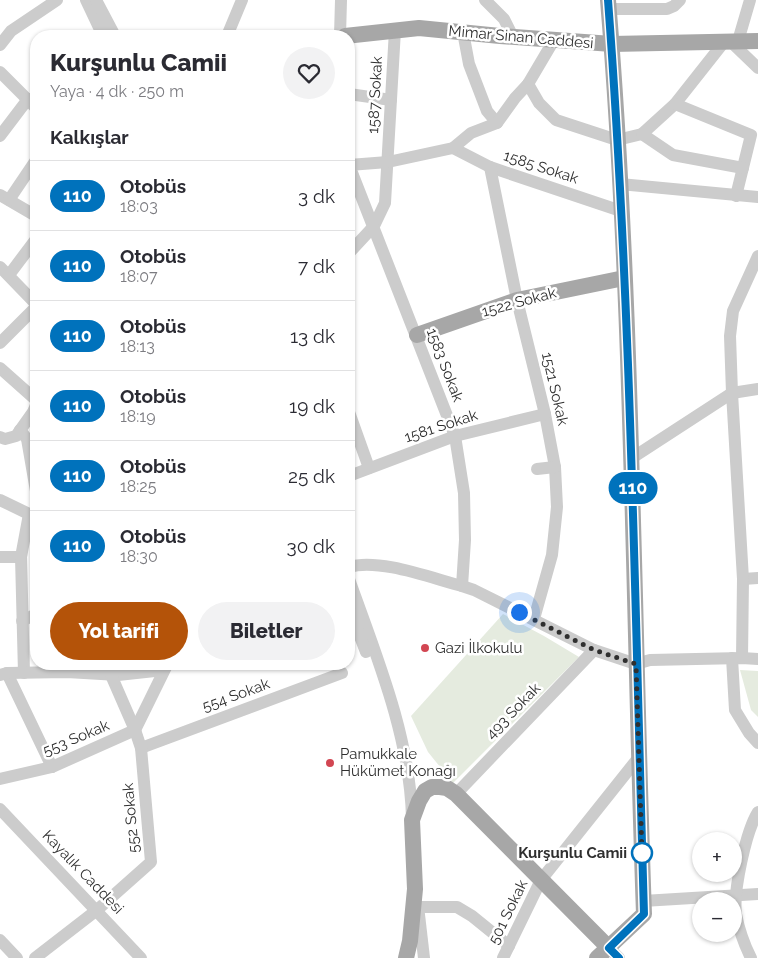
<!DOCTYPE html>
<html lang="tr">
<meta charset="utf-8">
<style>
:root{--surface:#fff;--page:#f2f2f3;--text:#2b2b33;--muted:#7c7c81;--line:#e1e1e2;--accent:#b45309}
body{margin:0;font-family:Raleway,sans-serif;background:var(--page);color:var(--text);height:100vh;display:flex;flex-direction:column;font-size:19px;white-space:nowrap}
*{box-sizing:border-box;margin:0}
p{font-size:16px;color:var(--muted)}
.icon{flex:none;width:28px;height:28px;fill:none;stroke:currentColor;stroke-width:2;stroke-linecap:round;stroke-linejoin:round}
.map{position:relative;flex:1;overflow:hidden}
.sheet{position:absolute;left:30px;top:30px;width:325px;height:640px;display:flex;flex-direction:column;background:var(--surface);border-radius:20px;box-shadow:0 1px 4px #0004}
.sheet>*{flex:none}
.badge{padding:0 10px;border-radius:16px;font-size:18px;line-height:32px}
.controls{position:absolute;left:692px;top:832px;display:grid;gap:10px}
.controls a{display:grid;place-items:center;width:50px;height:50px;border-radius:50%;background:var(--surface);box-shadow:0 1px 4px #0004;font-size:25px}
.you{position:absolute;width:25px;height:25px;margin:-12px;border:4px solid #fff;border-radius:50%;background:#1a73e8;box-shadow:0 0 0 8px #1a73e833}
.map>.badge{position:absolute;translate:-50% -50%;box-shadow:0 0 0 2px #fff}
h2{padding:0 20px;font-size:19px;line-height:45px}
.round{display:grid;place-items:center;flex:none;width:52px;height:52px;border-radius:26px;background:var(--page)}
.headline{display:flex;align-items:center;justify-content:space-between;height:85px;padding:0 20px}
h1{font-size:24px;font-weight:800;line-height:38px}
.action{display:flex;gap:10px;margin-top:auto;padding:10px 20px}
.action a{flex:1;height:58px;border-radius:30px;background:var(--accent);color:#fff;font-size:20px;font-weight:800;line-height:58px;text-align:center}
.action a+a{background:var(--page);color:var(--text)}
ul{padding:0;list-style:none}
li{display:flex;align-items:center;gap:15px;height:70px;padding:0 20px;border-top:1px solid var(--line)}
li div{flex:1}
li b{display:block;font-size:19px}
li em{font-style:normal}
li .badge{min-width:55px;font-weight:700;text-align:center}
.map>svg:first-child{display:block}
.green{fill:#e5ebdf}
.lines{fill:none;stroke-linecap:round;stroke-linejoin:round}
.minor{stroke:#ccc;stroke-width:12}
.major{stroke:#a7a7a7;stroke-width:16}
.line-casing{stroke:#fff;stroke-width:11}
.line{stroke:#0072bc;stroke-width:8}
.walk{stroke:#2f2f2f;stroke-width:5;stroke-dasharray:0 9}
.poi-dot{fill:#d24652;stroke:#fff;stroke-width:2}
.stop-dot{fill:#fff;stroke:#0072bc;stroke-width:2.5}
.labels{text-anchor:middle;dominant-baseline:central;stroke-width:5;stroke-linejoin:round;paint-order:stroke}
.street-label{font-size:15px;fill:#2f2f2f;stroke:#fff}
.poi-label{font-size:15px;fill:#2f2f2f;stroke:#fff;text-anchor:start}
.stop-label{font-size:15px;font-weight:bold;fill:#2f2f2f;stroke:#fff;text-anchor:end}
</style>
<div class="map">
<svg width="758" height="958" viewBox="0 0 758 958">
<rect width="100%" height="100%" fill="#fff"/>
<g class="green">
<path d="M503 614 544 636 579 657 453 783 428 752 411 716Z"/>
<path d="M740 670 758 671V717L751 710Z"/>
</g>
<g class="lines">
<g class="minor">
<path d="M86 0 103 36"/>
<path d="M96 0 115 36"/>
<path d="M485 0 504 19 513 37"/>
<path d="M609 9H667L674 6 680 0"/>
<path d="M463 32 469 64 487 111 497 123"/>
<path d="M227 36 242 0"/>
<path d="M340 36 341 0"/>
<path d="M738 41 750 0"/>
<path d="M731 42 758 68"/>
<path d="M0 45 11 31 57 0"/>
<path d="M0 72 36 108"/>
<path d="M528 84 539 103 556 120 617 140 642 134 675 104 724 42"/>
<path d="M349 94 391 100"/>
<path d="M675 104 751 135 736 196"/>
<path d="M642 134 673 155 743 168"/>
<path d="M0 136 28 99"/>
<path d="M453 148 490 167 621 211"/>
<path d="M490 167 517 300 545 414 555 467 557 507 552 555 534 619"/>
<path d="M620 184 758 197"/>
<path d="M0 195 36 216"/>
<path d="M9 200 36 160"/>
<path d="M349 253 374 226 385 203 395 30"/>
<path d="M0 267 36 304"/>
<path d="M9 275 36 239"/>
<path d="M0 343 36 307"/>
<path d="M0 368 36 400"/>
<path d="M349 412 369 468"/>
<path d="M20 430 27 439 36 491"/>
<path d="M0 437 5 439 16 436 33 412 36 405"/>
<path d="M632 458 732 393 758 389"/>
<path d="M537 469 555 467"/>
<path d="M349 476 455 436 545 414"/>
<path d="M0 500 29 514 36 515"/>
<path d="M0 557H21"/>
<path d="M349 567C379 558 431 578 462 586L474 590 594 650 636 664 650 660 742 658 758 659"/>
<path d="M349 579C376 655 410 736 412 818"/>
<path d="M743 579 758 578"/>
<path d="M462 586 465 540 464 493 455 436 349 165 388 162 453 148 471 133 497 123 515 98 528 84 554 40"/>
<path d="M349 608 366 652"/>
<path d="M22 621 36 614"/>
<path d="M732 658 735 710 749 733 758 743"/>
<path d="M742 658 743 579 732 393 730 336 733 311 758 256"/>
<path d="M7 673 52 767"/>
<path d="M24 673 21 557 29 514"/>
<path d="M0 675 7 673 67 672 118 675 164 670"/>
<path d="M135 730 167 665"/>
<path d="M141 748 342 673"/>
<path d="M0 779 52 767 135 730"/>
<path d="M456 794 594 650"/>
<path d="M0 809 141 958"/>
<path d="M643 901 758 894"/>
<path d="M418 906 424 958"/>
<path d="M419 907H457L472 916 509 946"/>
<path d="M0 940 17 958"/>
<path d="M609 948 619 958"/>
<path d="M35 958 97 910 151 862 141 748 135 730 111 675"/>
<path d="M503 958 541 880 639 757"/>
<path d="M751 958C744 944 739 930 736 914 733 891 746 831 758 812"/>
</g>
<g class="major">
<path d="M345 36 419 28 500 36 612 44 758 41"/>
<path d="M417 335 517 300 624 278"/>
<path d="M406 958 410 941 415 889 412 820 419 801 425 791 432 787H440L447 788 456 794 609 948"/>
<path d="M597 958 644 914C633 609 633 304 608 0"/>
</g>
</g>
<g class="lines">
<defs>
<path id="line" d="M608 0C631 304 635 609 644 914L609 948 619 958"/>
</defs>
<use href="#line" class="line-casing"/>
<use href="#line" class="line"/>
<path class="walk" d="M519 612 594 650 636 664 642 855V853"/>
</g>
<g class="poi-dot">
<circle cx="425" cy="648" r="5"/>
<circle cx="330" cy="763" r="5"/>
</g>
<circle class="stop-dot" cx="642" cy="853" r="10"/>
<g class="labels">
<g class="street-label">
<text transform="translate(521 37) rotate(5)">Mimar Sinan Caddesi</text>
<text transform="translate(375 95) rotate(-87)">1587 Sokak</text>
<text transform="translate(541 167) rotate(18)">1585 Sokak</text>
<text transform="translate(519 302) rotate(-15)">1522 Sokak</text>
<text transform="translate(445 365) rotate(69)">1583 Sokak</text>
<text transform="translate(555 389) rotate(77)">1521 Sokak</text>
<text transform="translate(441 426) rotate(-18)">1581 Sokak</text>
<text transform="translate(236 695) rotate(-20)">554 Sokak</text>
<text transform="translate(513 711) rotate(-46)">493 Sokak</text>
<text transform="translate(76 738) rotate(-23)">553 Sokak</text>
<text transform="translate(131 818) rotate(-95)">552 Sokak</text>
<text transform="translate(83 872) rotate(46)">Kayalık Caddesi</text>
<text transform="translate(508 912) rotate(-64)">501 Sokak</text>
</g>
<g class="poi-label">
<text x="435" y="648">Gazi İlkokulu</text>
<text x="340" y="754">Pamukkale<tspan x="340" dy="17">Hükümet Konağı</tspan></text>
</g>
<g class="stop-label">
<text x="627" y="853">Kurşunlu Camii</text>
</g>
</g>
</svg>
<div class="controls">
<a>+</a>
<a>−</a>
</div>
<div class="you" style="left:519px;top:612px"></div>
<b class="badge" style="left:633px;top:488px;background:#0072bc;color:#fff">110</b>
<section class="sheet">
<div class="headline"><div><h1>Kurşunlu Camii</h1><p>Yaya · 4 dk · 250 m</p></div><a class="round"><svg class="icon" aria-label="heart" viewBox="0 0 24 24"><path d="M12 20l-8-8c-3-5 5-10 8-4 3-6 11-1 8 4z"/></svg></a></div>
<h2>Kalkışlar</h2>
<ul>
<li><span class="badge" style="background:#0072bc;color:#fff">110</span><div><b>Otobüs</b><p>18:03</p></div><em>3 dk</em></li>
<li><span class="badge" style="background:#0072bc;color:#fff">110</span><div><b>Otobüs</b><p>18:07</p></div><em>7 dk</em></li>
<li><span class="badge" style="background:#0072bc;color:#fff">110</span><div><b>Otobüs</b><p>18:13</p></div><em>13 dk</em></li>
<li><span class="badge" style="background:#0072bc;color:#fff">110</span><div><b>Otobüs</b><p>18:19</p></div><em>19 dk</em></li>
<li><span class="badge" style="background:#0072bc;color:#fff">110</span><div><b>Otobüs</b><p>18:25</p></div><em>25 dk</em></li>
<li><span class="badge" style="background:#0072bc;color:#fff">110</span><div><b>Otobüs</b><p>18:30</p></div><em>30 dk</em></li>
</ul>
<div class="action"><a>Yol tarifi</a><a>Biletler</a></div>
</section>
</div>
